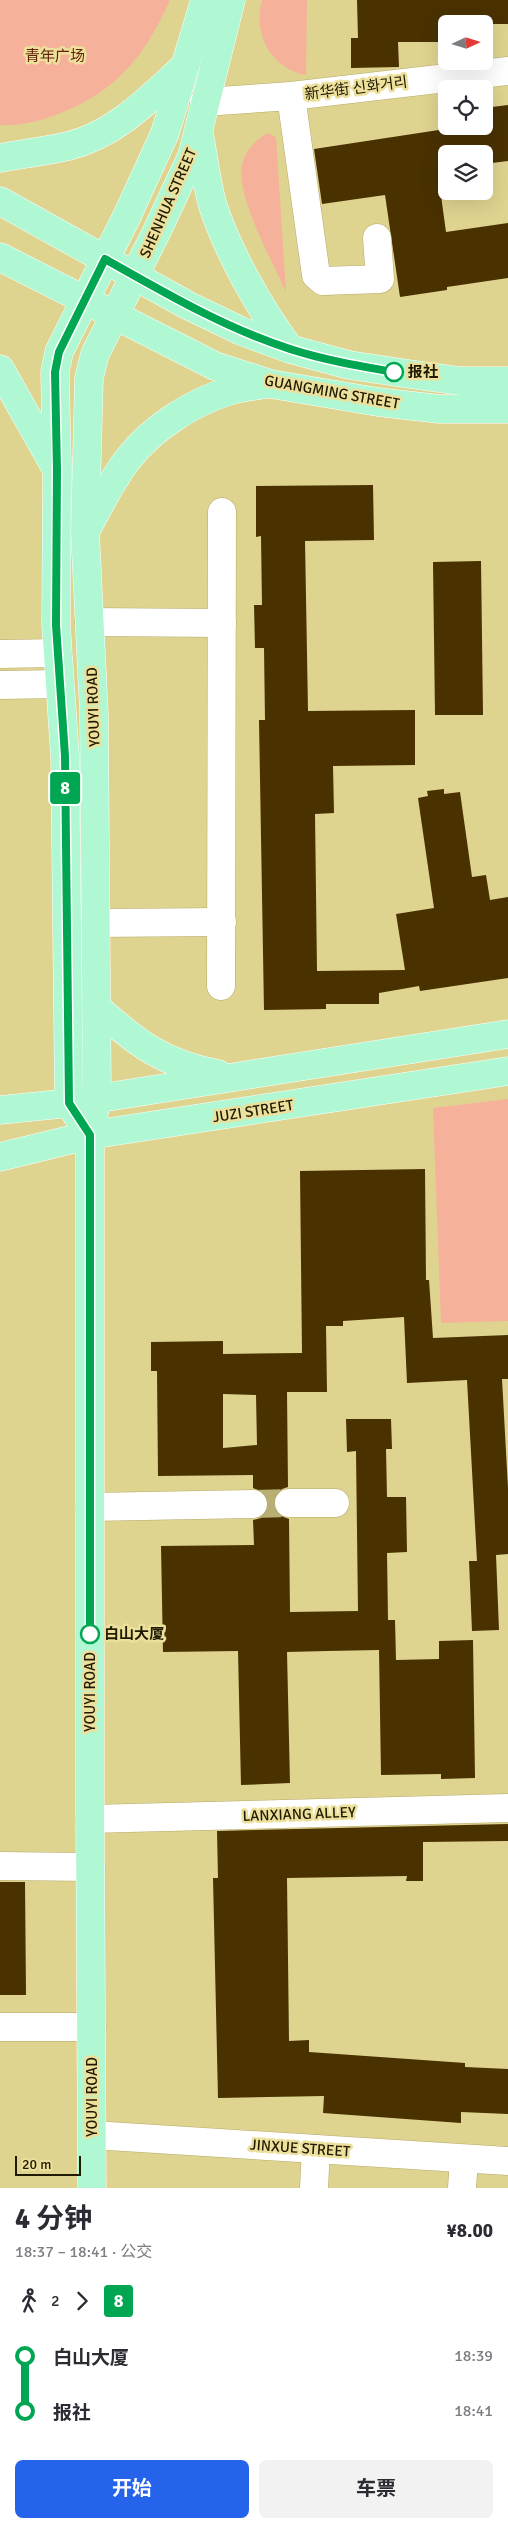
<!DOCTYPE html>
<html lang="zh">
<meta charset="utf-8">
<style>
:root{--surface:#fff;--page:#f2f2f3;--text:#2b2b33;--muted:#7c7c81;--accent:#2563eb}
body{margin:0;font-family:Signika,"Noto Sans SC","Noto Sans KR",sans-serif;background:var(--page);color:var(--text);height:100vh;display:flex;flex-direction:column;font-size:19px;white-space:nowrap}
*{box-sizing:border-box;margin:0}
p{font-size:16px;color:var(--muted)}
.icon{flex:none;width:28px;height:28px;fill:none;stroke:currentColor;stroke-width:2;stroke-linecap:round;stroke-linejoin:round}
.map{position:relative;height:2188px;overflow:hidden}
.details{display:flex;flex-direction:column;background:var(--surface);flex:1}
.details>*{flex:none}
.badge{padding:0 10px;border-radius:4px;font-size:18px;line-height:32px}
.needle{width:32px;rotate:86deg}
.tools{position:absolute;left:438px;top:15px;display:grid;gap:10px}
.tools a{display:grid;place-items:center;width:55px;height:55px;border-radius:8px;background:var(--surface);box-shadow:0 5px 20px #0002;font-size:25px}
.scale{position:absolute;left:15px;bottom:12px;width:66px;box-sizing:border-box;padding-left:5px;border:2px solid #1f1a01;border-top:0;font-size:14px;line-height:18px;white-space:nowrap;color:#1f1a01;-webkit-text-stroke:4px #ece09c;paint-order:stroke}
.map>.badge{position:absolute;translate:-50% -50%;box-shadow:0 0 0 2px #fff}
.legs{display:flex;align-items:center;gap:8px;height:55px;padding:0 15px;font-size:16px}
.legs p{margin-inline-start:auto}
.summary{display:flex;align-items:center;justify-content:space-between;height:85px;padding:0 15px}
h1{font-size:28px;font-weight:700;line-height:38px}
.cta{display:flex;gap:10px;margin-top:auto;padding:10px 15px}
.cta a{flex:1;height:58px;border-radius:8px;background:var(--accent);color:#fff;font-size:20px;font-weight:700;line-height:58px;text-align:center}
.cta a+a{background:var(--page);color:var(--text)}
ul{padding:0 15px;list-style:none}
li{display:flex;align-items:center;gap:18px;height:55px;font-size:19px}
li i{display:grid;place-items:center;width:8px;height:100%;margin:0 6px;background:currentColor}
li i::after{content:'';width:12px;height:12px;margin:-6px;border:4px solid;border-radius:50%;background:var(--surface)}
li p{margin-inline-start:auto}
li:first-child i{background:linear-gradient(#0000 50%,currentColor 0)}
li:last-child i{background:linear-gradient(currentColor 50%,#0000 0)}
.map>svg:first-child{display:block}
.green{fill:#f6b19a}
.building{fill:#493100;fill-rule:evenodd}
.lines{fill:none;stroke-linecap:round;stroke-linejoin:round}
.minor-tunnel{stroke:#b9ae73;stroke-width:28;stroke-dasharray:28 14;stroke-linecap:butt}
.minor-casing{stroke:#b6aa68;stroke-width:29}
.major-casing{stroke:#fff;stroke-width:29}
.minor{stroke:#fff;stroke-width:28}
.major{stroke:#b0f7d3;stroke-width:28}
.line-1-casing{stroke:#fff;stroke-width:11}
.line-1{stroke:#00a651;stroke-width:8}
.stop-1-dot{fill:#fff;stroke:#00a651;stroke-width:2.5}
.labels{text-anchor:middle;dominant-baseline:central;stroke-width:5;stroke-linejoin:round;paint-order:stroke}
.park-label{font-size:15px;fill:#642209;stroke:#ece09c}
.street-label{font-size:15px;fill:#1f1a01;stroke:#ece09c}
.stop-label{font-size:15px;font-weight:bold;fill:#1f1a01;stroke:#ece09c;text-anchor:start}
</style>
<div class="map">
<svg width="508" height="2188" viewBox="0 0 508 2188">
<rect width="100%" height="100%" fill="#dfd390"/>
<g class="green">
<path d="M0 0H170C144 58 114 94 53 116 35 122 19 126 0 125Z"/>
<path d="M262 0H307L306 75C270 68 253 34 262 0Z"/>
<path d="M267 133 276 137 286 292C273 262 236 197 242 166 244 151 255 141 267 133Z"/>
<path d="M508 1099V1321L441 1323 433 1108Z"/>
</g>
<g class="building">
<path d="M357 0H508V24H446V42H398L399 67 351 68V38H358Z"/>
<path d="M508 105V161L484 164V154H446V187L440 188 446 232 508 223V278L447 287V290L400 297 385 195 322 204 314 149 465 126H484V108Z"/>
<path d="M373 485 374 540 305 541 308 711 415 710V765L333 766 334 813 315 814 317 971 405 970 396 914 434 908 418 798 428 796 427 791 444 789V794L460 792 472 877 486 875 490 900 508 897V978L420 991 419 986 379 993V1004H326V1009L264 1010 259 720H265L264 648H255L254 605H262L261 536 256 537V486Z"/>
<path d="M481 561 483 715H435L433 562Z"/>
<path d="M425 1169 426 1280H429L433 1338 508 1335V1379H502L508 1488V1554L496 1555 499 1630 472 1631 469 1561H477L467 1380 407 1383 404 1317 343 1321V1326H326L327 1392H287L288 1487 282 1489 276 1495 273 1503 275 1510 281 1516 289 1519 290 1612 358 1611 356 1451 347 1452 346 1419H391L392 1449H386L387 1497H406L407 1552 387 1553 388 1620H395L396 1660 439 1659V1641L473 1640 475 1778 441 1779V1774L381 1775 379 1650 327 1651 287 1652 290 1783 241 1785 238 1651 163 1652 161 1546 254 1545 253 1520 261 1518 266 1512 269 1503 267 1496 261 1491 253 1488V1475L158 1476 157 1371H151V1342L223 1341V1354L302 1353 300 1171ZM223 1394 256 1395 257 1445 223 1448Z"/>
<path d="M508 1824V1841L423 1842V1881H406L407 1876 287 1878 289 2041 309 2040V2052L465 2063V2067L508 2069V2114L461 2112V2123L323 2113 324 2096 218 2098 213 1878H218L217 1831Z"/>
<path d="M0 1882H25L26 1995H0Z"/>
</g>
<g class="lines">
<path class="minor-tunnel" d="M253 1504 289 1503"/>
<defs>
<g id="minor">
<path d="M291 96 316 275 323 281 380 279 377 238"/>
<path d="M204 102 291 96 508 71"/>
<path d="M89 622 222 623"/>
<path d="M0 654 58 653"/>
<path d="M0 685 60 684"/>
<path d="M96 923 222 922"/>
<path d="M221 986 222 512"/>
<path d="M289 1503H335"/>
<path d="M90 1507 253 1504"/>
<path d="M90 1819 508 1808"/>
<path d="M0 1866 91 1867"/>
<path d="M0 2027H92"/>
<path d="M92 2135 508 2161"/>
<path d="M314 2188 316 2149"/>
<path d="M462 2188 464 2160"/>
</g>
<g id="major">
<path d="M199 134C204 158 206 183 213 206 228 252 261 311 290 349"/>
<path d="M0 158C22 154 46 151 68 146 115 135 150 98 184 67"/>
<path d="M0 201 187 305 241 331 290 349 349 365 409 374 460 381H508"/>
<path d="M0 257 215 366 271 384 378 402 440 409H508"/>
<path d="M0 369 56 468"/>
<path d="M87 528C100 505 112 479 129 458 152 428 193 402 229 391 241 387 255 386 267 384"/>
<path d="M96 1007C138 1044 162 1063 218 1074"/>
<path d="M0 1110 69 1103 508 1034"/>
<path d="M90 1135 69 1103 65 756 56 625 57 470 55 372 59 352 127 216 165 133 205 0"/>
<path d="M0 1157 90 1135 508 1071"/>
<path d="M92 2188 90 1819V1135L97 1097 94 714 85 531 89 378 95 354 156 233 192 156 231 0"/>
</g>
</defs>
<use href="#minor" class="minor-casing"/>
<use href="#major" class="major-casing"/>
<use href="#minor" class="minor"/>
<use href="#major" class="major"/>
</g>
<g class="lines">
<defs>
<path id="line-1" d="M90 1634V1135L69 1103 65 756 56 625 57 470 55 372 59 352 105 259C165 293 225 328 290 349 324 360 359 366 394 372"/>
</defs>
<use href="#line-1" class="line-1-casing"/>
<use href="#line-1" class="line-1"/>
</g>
<g class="stop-1-dot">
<circle cx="394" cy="372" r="9"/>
<circle cx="90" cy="1634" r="9"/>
</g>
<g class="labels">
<g class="park-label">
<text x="55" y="56">青年广场</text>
</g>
<g class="street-label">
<text transform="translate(356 88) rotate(-7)">新华街 신화거리</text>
<text transform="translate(168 203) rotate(-66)">SHENHUA STREET</text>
<text transform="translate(332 392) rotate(10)">GUANGMING STREET</text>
<text transform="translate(93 707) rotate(-92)">YOUYI ROAD</text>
<text transform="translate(253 1111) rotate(-9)">JUZI STREET</text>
<text transform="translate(90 1692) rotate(-90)">YOUYI ROAD</text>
<text transform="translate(299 1814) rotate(-2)">LANXIANG ALLEY</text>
<text transform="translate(92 2097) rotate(-90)">YOUYI ROAD</text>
<text transform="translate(300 2148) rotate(4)">JINXUE STREET</text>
</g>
<g class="stop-label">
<text x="408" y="372">报社</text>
<text x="104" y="1634">白山大厦</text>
</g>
</g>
</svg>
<div class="tools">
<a><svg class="needle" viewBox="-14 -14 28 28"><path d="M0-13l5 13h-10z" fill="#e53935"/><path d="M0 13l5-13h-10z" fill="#7c7c81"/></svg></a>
<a><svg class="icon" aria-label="locate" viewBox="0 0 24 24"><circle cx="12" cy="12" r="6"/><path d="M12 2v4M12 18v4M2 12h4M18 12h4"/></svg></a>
<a><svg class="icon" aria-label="layers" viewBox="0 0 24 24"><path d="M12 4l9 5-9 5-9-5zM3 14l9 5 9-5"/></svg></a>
</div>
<div class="scale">20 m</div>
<b class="badge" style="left:65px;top:788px;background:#00a651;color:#fff">8</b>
</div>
<section class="details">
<div class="summary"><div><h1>4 分钟</h1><p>18:37 – 18:41 · 公交</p></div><b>¥8.00</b></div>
<div class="legs"><svg class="icon" aria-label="walk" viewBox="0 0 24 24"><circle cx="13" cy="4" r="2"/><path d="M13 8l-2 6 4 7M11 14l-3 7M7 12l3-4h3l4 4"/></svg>2<svg class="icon" aria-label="forward" viewBox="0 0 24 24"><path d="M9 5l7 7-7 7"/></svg><b class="badge" style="background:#00a651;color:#fff">8</b></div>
<ul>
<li><i style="color:#00a651"></i><b>白山大厦</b><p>18:39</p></li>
<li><i style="color:#00a651"></i><b>报社</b><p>18:41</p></li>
</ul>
<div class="cta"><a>开始</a><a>车票</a></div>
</section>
